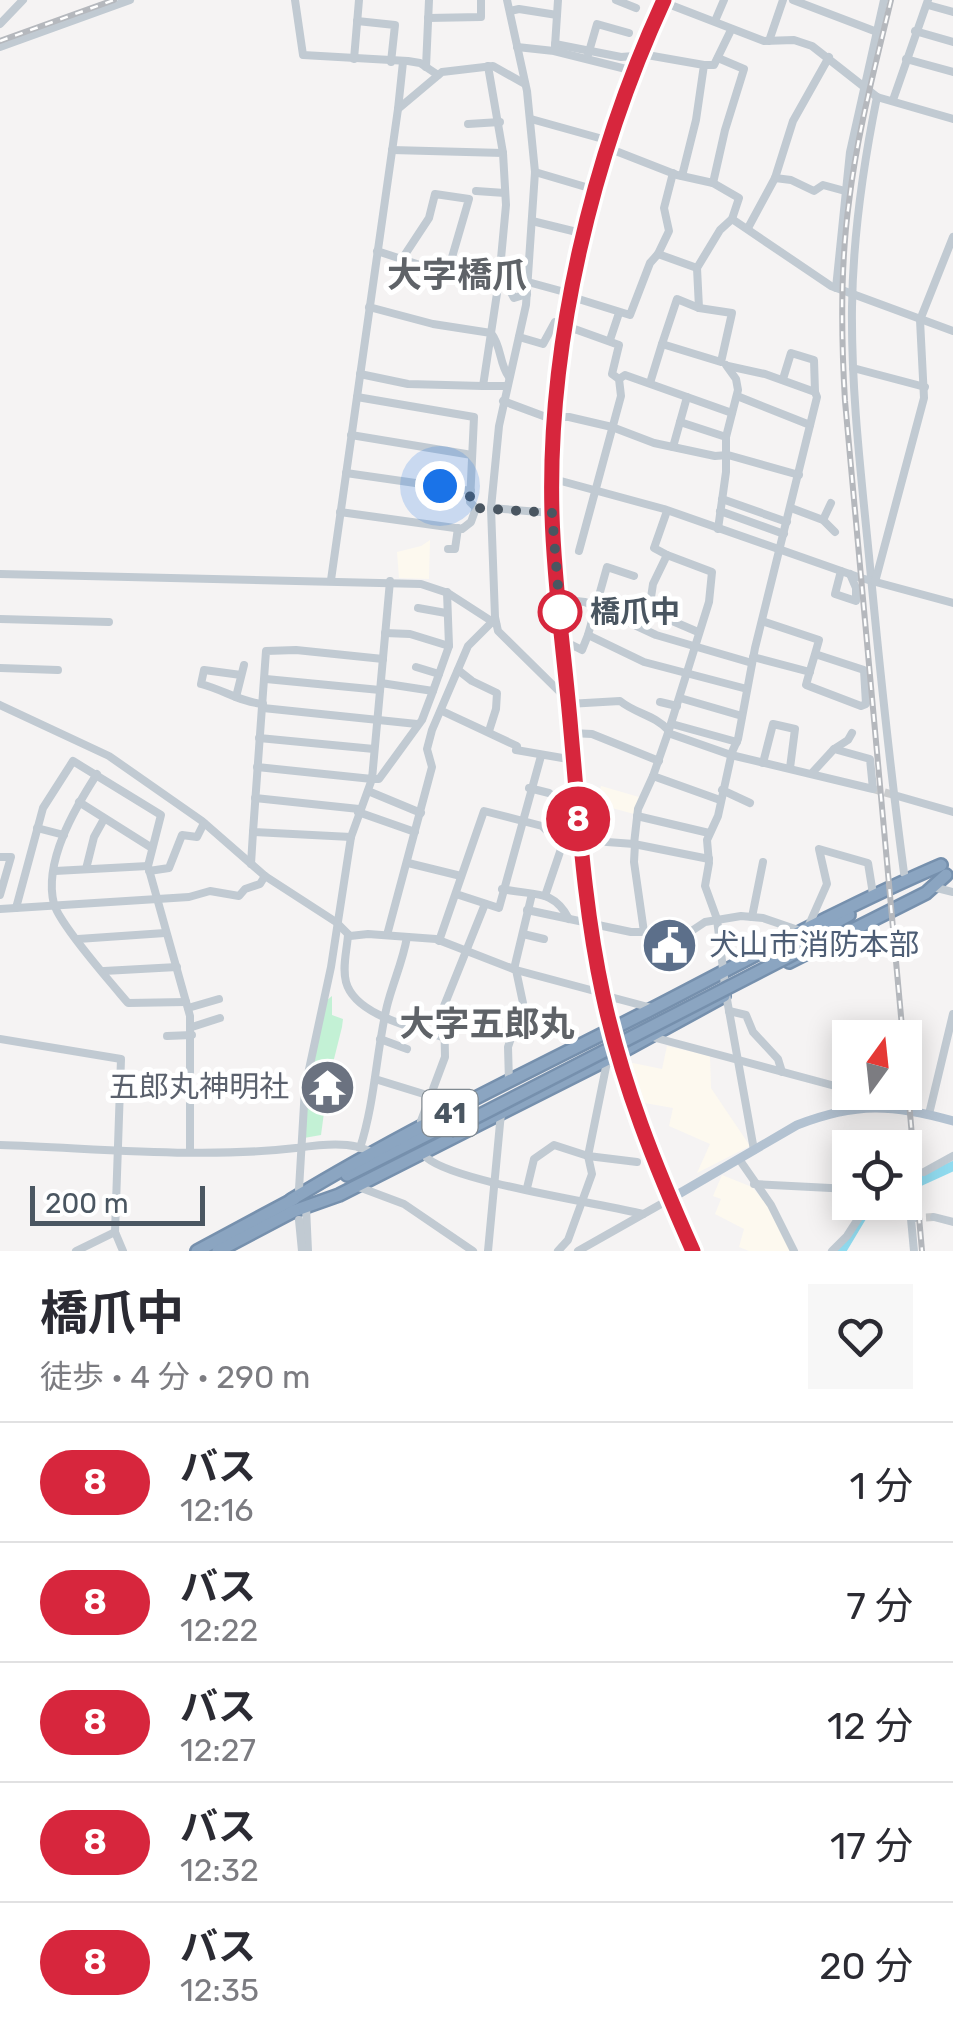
<!DOCTYPE html>
<html lang="ja">
<meta charset="utf-8">
<style>
:root{--surface:#fff;--page:#f7f7f7;--text:#2b2b33;--muted:#7c7c81;--line:#e1e1e2}
body{margin:0;font-family:Rubik,"Noto Sans JP",sans-serif;background:var(--page);color:var(--text);height:100vh;display:flex;flex-direction:column;font-size:38px;white-space:nowrap}
*{box-sizing:border-box;margin:0}
p{font-size:32px;color:var(--muted)}
.icon{flex:none;width:55px;height:55px;fill:none;stroke:currentColor;stroke-width:2;stroke-linecap:round;stroke-linejoin:round}
.map{position:relative;height:1251px;overflow:hidden}
.panel{display:flex;flex-direction:column;background:var(--surface);flex:1}
.panel>*{flex:none}
.badge{padding:0 20px;border-radius:32px;font-size:35px;line-height:65px}
.needle{width:65px;rotate:15deg}
.tools{position:absolute;left:832px;top:1020px;display:grid;gap:20px}
.tools a{display:grid;place-items:center;width:90px;height:90px;border-radius:0px;background:var(--surface);box-shadow:0 5px 25px #0003;font-size:50px}
.scale{position:absolute;left:30px;bottom:25px;width:175px;box-sizing:border-box;padding-left:10px;border:5px solid #4a5661;border-top:0;font-size:28px;line-height:35px;white-space:nowrap;color:#4a5661;-webkit-text-stroke:8px #fff;paint-order:stroke}
.you{position:absolute;width:50px;height:50px;margin:-25px;border:8px solid #fff;border-radius:50%;background:#1a73e8;box-shadow:0 0 0 15px #1a73e833}
.map>.badge{position:absolute;translate:-50% -50%;box-shadow:0 0 0 5px #fff}
.round{display:grid;place-items:center;flex:none;width:105px;height:105px;border-radius:0px;background:var(--page)}
.headline{display:flex;align-items:center;justify-content:space-between;height:170px;padding:0 40px}
h1{font-size:48px;font-weight:700;line-height:75px}
ul{padding:0;list-style:none}
li{display:flex;align-items:center;gap:30px;height:120px;padding:0 40px;border-top:2px solid var(--line)}
li div{flex:1}
li b{display:block;font-size:38px}
li em{font-style:normal}
li .badge{min-width:110px;font-weight:700;text-align:center}
.map>svg:first-child{display:block}
.commercial{fill:#fdf9ef}
.green{fill:#c3f1d5}
.lines{fill:none;stroke-linecap:round;stroke-linejoin:round}
.river{stroke:#90daee;stroke-width:10}
.minor-tunnel{stroke:#caccce;stroke-width:8;stroke-dasharray:8 4;stroke-linecap:butt}
.highway-casing{stroke:#7690ad;stroke-width:16}
.minor{stroke:#c1cad2;stroke-width:8}
.major{stroke:#b3c2d1;stroke-width:9}
.highway{stroke:#8ba5c1;stroke-width:11}
.rail-casing{stroke:#b5b8bd;stroke-width:6}
.rail{stroke:#fff;stroke-width:2.5;stroke-dasharray:8;stroke-linecap:butt}
.highway-bridge-casing{stroke:#7690ad;stroke-width:16;stroke-linecap:butt}
.highway-bridge{stroke:#8ba5c1;stroke-width:11}
.line-casing{stroke:#fff;stroke-width:22}
.line{stroke:#d7263d;stroke-width:15}
.walk{stroke:#4a5661;stroke-width:10;stroke-dasharray:0 18}
.stop-dot{fill:#fff;stroke:#d7263d;stroke-width:5}
.labels{text-anchor:middle;dominant-baseline:central;stroke-width:10;stroke-linejoin:round;paint-order:stroke}
.shield{fill:#fff;stroke:#808990;stroke-width:2.5}
.shield-label{font-size:28px;font-weight:bold;fill:#4a5661}
.stop-label{font-size:30px;font-weight:bold;fill:#4a5661;stroke:#fff;text-anchor:start}
.service-label{font-size:30px;fill:#4e5e75;stroke:#fff;text-anchor:start}
.worship-label{font-size:30px;fill:#5b616d;stroke:#fff;text-anchor:end}
.quarter-label{font-size:35px;font-weight:bold;fill:#5f6368;stroke:#fff}
</style>
<div class="map">
<svg width="953" height="1251" viewBox="0 0 953 1251">
<rect width="100%" height="100%" fill="#f5f3f3"/>
<g class="commercial">
<path d="M430 540 429 579 399 578 397 552 421 546Z"/>
<path d="M601 786 639 797 634 814 612 808 608 839 586 837 584 809 594 811Z"/>
<path d="M667 1046 710 1056 711 1088 750 1146 697 1173 710 1144 669 1126 673 1108 639 1102 628 1062 662 1069Z"/>
<path d="M722 1175 752 1187 769 1207 793 1251H749L739 1247 744 1229 715 1214 721 1199 713 1196Z"/>
</g>
<path class="green" d="M332 996V1015L343 1019 342 1027 331 1071 314 1072 318 1099 325 1105 321 1135 304 1138 307 1088 326 1001Z"/>
<g class="lines">
<g class="river">
<path d="M905 1188 953 1166"/>
<path d="M841 1251 865 1211 878 1202"/>
</g>
<g class="minor-tunnel">
<path d="M873 789 894 795"/>
<path d="M914 1218 934 1217"/>
</g>
<defs>
<g id="highway">
<path d="M796 944 849 915"/>
<path d="M789 962 926 893 946 875"/>
<path d="M347 1175 446 1125"/>
<path d="M291 1200C406 1130 528 1072 648 1011 745 961 841 908 941 865"/>
<path d="M291 1212 339 1195 618 1054 724 996"/>
<path d="M197 1251 294 1199"/>
<path d="M218 1251 294 1211"/>
</g>
</defs>
<use href="#highway" class="highway-casing"/>
<g class="minor">
<path d="M295 0 303 55 408 61 420 63 438 75"/>
<path d="M507 0 527 91 535 172 526 305 499 426 491 508 495 617 498 631 568 700"/>
<path d="M616 0 636 8"/>
<path d="M793 0 877 32"/>
<path d="M663 2 764 41 794 40 812 46 877 97 953 119"/>
<path d="M928 5 953 12"/>
<path d="M510 11 519 9 557 15"/>
<path d="M428 18 481 17V0"/>
<path d="M357 21 395 25 391 62"/>
<path d="M715 21 724 0"/>
<path d="M0 24 23 0"/>
<path d="M915 31 953 42"/>
<path d="M769 41 783 0"/>
<path d="M555 44 621 57 647 55 704 65 696 120 682 176"/>
<path d="M555 46 558 0"/>
<path d="M0 47 130 0"/>
<path d="M517 47 554 51 634 71"/>
<path d="M588 55 597 24 629 33"/>
<path d="M354 59 359 0"/>
<path d="M906 59 953 72"/>
<path d="M704 65H714L731 30"/>
<path d="M488 66 503 153"/>
<path d="M426 67 429 0"/>
<path d="M877 97C863 166 853 236 852 307 851 390 861 474 869 556 879 662 890 768 904 873"/>
<path d="M893 100 928 0"/>
<path d="M398 109 403 62"/>
<path d="M531 119 610 141"/>
<path d="M468 124 500 122"/>
<path d="M608 148 677 175 713 183 739 198 732 219 720 230 697 268 699 308"/>
<path d="M392 150 503 153 506 205 499 280"/>
<path d="M535 172 596 190"/>
<path d="M673 173 664 208 669 231 658 254 697 268"/>
<path d="M775 178 791 180 814 191 823 185 845 191"/>
<path d="M713 183 725 130 744 69 718 58"/>
<path d="M476 191 505 193"/>
<path d="M732 219 831 286 953 331"/>
<path d="M532 221 585 234"/>
<path d="M748 228 775 178 793 121 829 57"/>
<path d="M377 251 429 268 499 280 491 333C502 347 499 364 509 377"/>
<path d="M402 259 429 218 435 194 469 199 448 271"/>
<path d="M528 282 572 294"/>
<path d="M500 284 508 287 514 298 527 294"/>
<path d="M836 288 850 152 884 0"/>
<path d="M572 297 630 315 650 263 658 254"/>
<path d="M677 299 699 308 732 313 721 362 662 344Z"/>
<path d="M369 307 433 324 491 333 483 386H506"/>
<path d="M519 337 543 344 555 322 619 345 612 374 619 379 621 396 579 551"/>
<path d="M610 340 619 313"/>
<path d="M728 366 765 374 815 392 817 397 755 648 738 739 732 752 718 816 707 840 709 863 705 886 717 919 726 994 754 1150"/>
<path d="M853 368 925 387"/>
<path d="M360 374 408 384 483 386"/>
<path d="M619 379 625 375 732 413"/>
<path d="M783 379 791 353 814 360 815 392"/>
<path d="M650 383 662 344"/>
<path d="M737 396 810 425"/>
<path d="M503 401 546 417H569L612 427 654 443 715 456 728 455 799 475"/>
<path d="M680 422 726 437"/>
<path d="M351 435 472 455"/>
<path d="M673 447 687 397"/>
<path d="M346 473 471 491"/>
<path d="M552 482 561 481 664 509 861 578 953 603"/>
<path d="M722 499 787 522"/>
<path d="M491 508 552 513"/>
<path d="M791 508 823 520 835 532"/>
<path d="M667 511 654 548 667 555 653 584 649 611 698 632"/>
<path d="M720 511 784 534"/>
<path d="M340 512 462 529 471 522 476 508 470 502 474 417 357 397"/>
<path d="M823 520 831 503"/>
<path d="M718 529 726 472V437L738 390 736 379 726 365"/>
<path d="M448 549H455L458 528"/>
<path d="M667 555 712 572 709 602 668 733 731 755 873 789 870 759 834 749 812 773"/>
<path d="M841 571 835 594 856 601V588L850 574"/>
<path d="M0 574 421 584 448 593 496 624"/>
<path d="M634 576 607 567 588 635 644 662 747 689"/>
<path d="M331 580 398 109 442 72 493 66 525 84"/>
<path d="M875 582 924 398 920 320 953 237"/>
<path d="M558 599 585 602 656 635 752 663"/>
<path d="M418 608 446 613"/>
<path d="M0 619 109 622"/>
<path d="M762 621 819 640C815 655 810 670 806 685L861 706 866 704 864 670 815 654"/>
<path d="M385 633 410 634 449 646"/>
<path d="M563 651 572 645 582 650 588 635"/>
<path d="M753 657 810 672"/>
<path d="M416 667 439 674"/>
<path d="M0 668 58 670"/>
<path d="M458 670 472 681 497 693 496 709 489 731"/>
<path d="M241 675 204 670 201 684C224 690 240 702 263 704"/>
<path d="M266 679 380 690"/>
<path d="M433 691 449 646 447 592"/>
<path d="M236 697 244 665"/>
<path d="M680 698 742 716"/>
<path d="M660 702 677 706"/>
<path d="M568 704 620 701C636 714 655 715 668 730"/>
<path d="M0 705 109 756 202 821 265 876 336 922 350 936 368 934 436 939 516 970 602 993"/>
<path d="M263 708 417 724"/>
<path d="M442 711 517 746 516 750 574 760"/>
<path d="M672 724 737 742"/>
<path d="M571 733 592 734 659 761"/>
<path d="M668 733 653 776 720 800"/>
<path d="M259 738 374 749"/>
<path d="M834 749 848 740 852 733"/>
<path d="M763 763 773 724 795 729 790 768"/>
<path d="M257 767 372 779 390 581"/>
<path d="M97 774C75 808 43 862 54 904 60 925 112 984 128 1003L186 1002"/>
<path d="M529 788 549 793"/>
<path d="M722 790 750 803"/>
<path d="M368 791 421 813"/>
<path d="M894 795 953 812"/>
<path d="M255 798 359 809"/>
<path d="M79 802 152 848"/>
<path d="M358 812 415 832"/>
<path d="M637 816 709 833"/>
<path d="M37 828 64 835"/>
<path d="M351 837 253 832 266 651 296 650 383 659"/>
<path d="M580 840 634 844 638 809 653 776"/>
<path d="M634 844 709 859"/>
<path d="M635 844 634 862 644 932"/>
<path d="M0 857H11L0 895"/>
<path d="M408 863 461 876"/>
<path d="M251 864 253 832"/>
<path d="M86 869 94 837 104 819"/>
<path d="M55 871 148 866"/>
<path d="M149 871 169 868 182 835 197 837 204 823"/>
<path d="M933 887 953 892"/>
<path d="M502 889C533 896 553 888 569 919"/>
<path d="M456 894 499 908 541 756"/>
<path d="M545 896 562 846"/>
<path d="M16 908 43 808 73 761 161 815 148 866 190 1016V1151"/>
<path d="M0 909 189 897 210 891 239 896 245 889 260 884 265 876"/>
<path d="M527 910 631 932H690L705 922 741 916 763 918 801 931"/>
<path d="M752 917 763 862"/>
<path d="M808 927 827 884 819 849 868 863 873 894"/>
<path d="M523 934 544 939"/>
<path d="M348 935C347 950 342 967 346 982 355 1016 416 1028 445 1038"/>
<path d="M387 935 432 767 427 749 432 730 468 646 491 623"/>
<path d="M78 939 165 933"/>
<path d="M439 941 484 811 542 826 562 846 581 852"/>
<path d="M514 969 532 894"/>
<path d="M104 971 177 967"/>
<path d="M603 995 652 1008"/>
<path d="M188 1008 219 999"/>
<path d="M729 1011 746 1015 753 1032 778 1059 782 1072"/>
<path d="M192 1027 220 1018"/>
<path d="M653 1034 656 1038 850 1090"/>
<path d="M167 1036 192 1035"/>
<path d="M0 1039 121 1059 115 1232 123 1251"/>
<path d="M380 1039 407 1049"/>
<path d="M375 1079 453 1103 459 1109"/>
<path d="M509 1082 508 1047 523 1003 516 970"/>
<path d="M861 1092 872 1095V1106"/>
<path d="M929 1114 953 1014"/>
<path d="M421 1121 445 1057 444 1006 485 904"/>
<path d="M0 1145C95 1148 202 1159 296 1148 318 1145 353 1140 372 1153"/>
<path d="M360 1148C375 1102 376 1053 387 1006 393 982 403 961 407 937"/>
<path d="M427 1158C456 1182 598 1203 643 1214"/>
<path d="M739 1159 771 1205 794 1251"/>
<path d="M924 1172 953 1156"/>
<path d="M905 1181 914 1177"/>
<path d="M754 1184 850 1189"/>
<path d="M356 1186 404 1204 473 1251"/>
<path d="M527 1188 534 1159 554 1145 588 1156 637 1162"/>
<path d="M299 1189 305 1088 331 967 351 837 372 779H379L422 720 433 691 381 683"/>
<path d="M885 1202 914 1218"/>
<path d="M306 1207 308 1251"/>
<path d="M934 1217 953 1222"/>
<path d="M911 1219 914 1251"/>
<path d="M299 1220 302 1251"/>
<path d="M76 1251 115 1232"/>
<path d="M488 1251 501 1113"/>
<path d="M558 1251 568 1240 592 1174 588 1156 606 1067"/>
<path d="M578 1251 670 1199"/>
<path d="M832 1251 847 1236 869 1202"/>
</g>
<g class="major">
<path d="M664 0C593 159 547 339 552 514 554 586 564 659 571 732 580 825 585 918 606 1009 625 1093 658 1173 693 1251"/>
<path d="M670 1199 797 1125C856 1102 893 1104 953 1121"/>
</g>
<use href="#highway" class="highway"/>
<defs>
<g id="rail">
<path d="M891 0C875 67 857 134 849 202 840 268 841 335 845 401L903 1038"/>
<path d="M0 41 114 0"/>
<path d="M905 1056 922 1251"/>
</g>
</defs>
<use href="#rail" class="rail-casing"/>
<use href="#rail" class="rail"/>
<defs>
<path id="highway-bridge" d="M449 1131 801 950"/>
</defs>
<use href="#highway-bridge" class="highway-bridge-casing"/>
<use href="#highway-bridge" class="highway-bridge"/>
</g>
<g class="lines">
<defs>
<path id="line" d="M664 0C593 154 547 343 552 514 554 587 565 659 571 732 579 820 584 908 603 995 622 1084 656 1168 693 1251"/>
</defs>
<use href="#line" class="line-casing"/>
<use href="#line" class="line"/>
<path class="walk" d="M440 486 470 491V502L476 508 552 513 561 625 560 612"/>
</g>
<defs>
<symbol id="civic-disc" viewBox="-11 -11 22 22"><circle r="9.5" fill="#5c6f8a" stroke="#fff"/><path d="M-.6-6.5H3V-4.5H.6V-3L4-1V1h2V6H-6V1h2V-1L-.6-3ZM-1.2 2.5V6h2.4V2.5Z" fill="#fff"/></symbol>
<symbol id="temple-disc" viewBox="-11 -11 22 22"><circle r="9.5" fill="#6b7280" stroke="#fff"/><path d="M0-6L5-2H3V0L6.5 2.5H4V6H1.5V3h-3V6H-4V2.5H-6.5L-3 0V-2H-5Z" fill="#fff"/></symbol>
</defs>
<g fill-rule="evenodd">
<use href="#civic-disc" x="638" y="914" width="63" height="63"/>
<use href="#temple-disc" x="296" y="1056" width="63" height="63"/>
</g>
<circle class="stop-dot" cx="560" cy="612" r="20"/>
<g class="labels">
<rect class="shield" x="422.5" y="1090" width="55" height="46" rx="8"/>
<g class="shield-label">
<text x="450" y="1113">41</text>
</g>
<g class="stop-label">
<text x="590" y="612">橋爪中</text>
</g>
<g class="service-label">
<text x="709" y="945">犬山市消防本部</text>
</g>
<g class="worship-label">
<text x="289" y="1087">五郎丸神明社</text>
</g>
<g class="quarter-label">
<text x="457" y="275">大字橋爪</text>
<text x="487" y="1024">大字五郎丸</text>
</g>
</g>
</svg>
<div class="tools">
<a><svg class="needle" viewBox="-14 -14 28 28"><path d="M0-13l5 13h-10z" fill="#e53935"/><path d="M0 13l5-13h-10z" fill="#7c7c81"/></svg></a>
<a><svg class="icon" aria-label="locate" viewBox="0 0 24 24"><circle cx="12" cy="12" r="6"/><path d="M12 2v4M12 18v4M2 12h4M18 12h4"/></svg></a>
</div>
<div class="scale">200 m</div>
<div class="you" style="left:440px;top:486px"></div>
<b class="badge" style="left:578px;top:819px;background:#d7263d;color:#fff">8</b>
</div>
<section class="panel">
<div class="headline"><div><h1>橋爪中</h1><p>徒歩 · 4 分 · 290 m</p></div><a class="round"><svg class="icon" aria-label="heart" viewBox="0 0 24 24"><path d="M12 20l-8-8c-3-5 5-10 8-4 3-6 11-1 8 4z"/></svg></a></div>
<ul>
<li><span class="badge" style="background:#d7263d;color:#fff">8</span><div><b>バス</b><p>12:16</p></div><em>1 分</em></li>
<li><span class="badge" style="background:#d7263d;color:#fff">8</span><div><b>バス</b><p>12:22</p></div><em>7 分</em></li>
<li><span class="badge" style="background:#d7263d;color:#fff">8</span><div><b>バス</b><p>12:27</p></div><em>12 分</em></li>
<li><span class="badge" style="background:#d7263d;color:#fff">8</span><div><b>バス</b><p>12:32</p></div><em>17 分</em></li>
<li><span class="badge" style="background:#d7263d;color:#fff">8</span><div><b>バス</b><p>12:35</p></div><em>20 分</em></li>
</ul>
</section>
